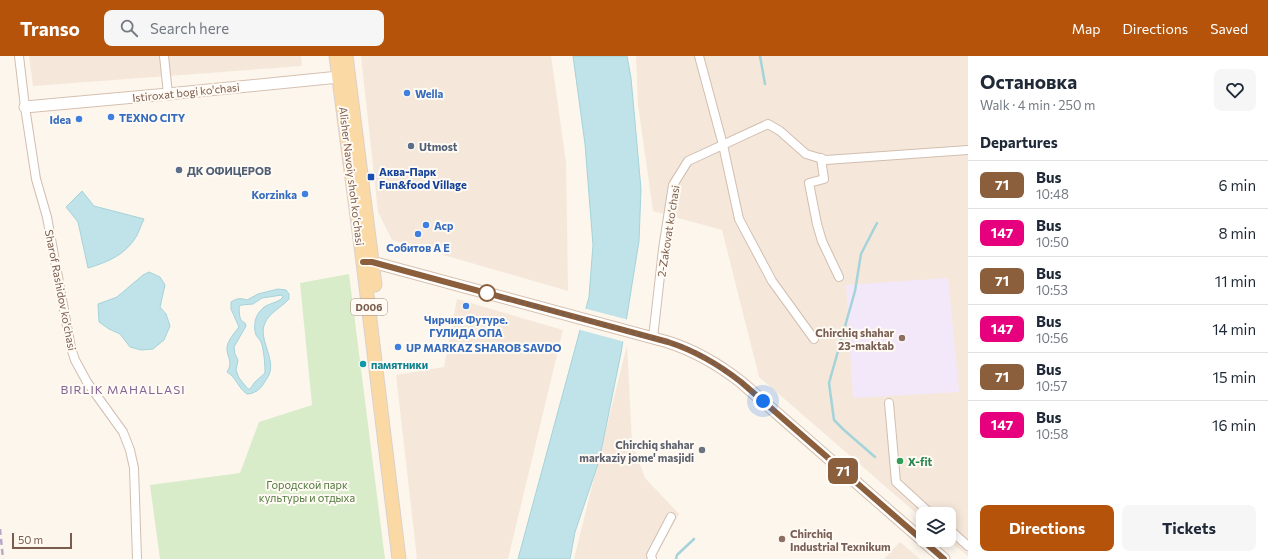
<!DOCTYPE html>
<meta charset="utf-8">
<style>
:root{--surface:#fff;--page:#f6f6f7;--text:#1f2937;--muted:#747a83;--line:#e0e1e3;--accent:#b45309}
body{margin:0;font-family:Commissioner,sans-serif;background:var(--page);color:var(--text);height:100vh;display:flex;flex-direction:column;font-size:15px;white-space:nowrap}
*{box-sizing:border-box;margin:0}
p{font-size:13px;color:var(--muted)}
.icon{flex:none;width:22px;height:22px;fill:none;stroke:currentColor;stroke-width:2;stroke-linecap:round;stroke-linejoin:round}
.map{position:relative;flex:1;overflow:hidden}
.sheet{display:flex;flex-direction:column;background:var(--surface);width:300px}
.sheet>*{flex:none}
.badge{padding:0 8px;border-radius:6px;font-size:14px;line-height:26px}
.controls{position:absolute;left:916px;top:451px;display:grid;gap:8px}
.controls a{display:grid;place-items:center;width:40px;height:40px;border-radius:8px;background:var(--surface);box-shadow:0 2px 10px #0003;font-size:20px}
.scale{position:absolute;left:12px;bottom:10px;width:60px;box-sizing:border-box;padding-left:4px;border:2px solid #7a5c4d;border-top:0;font-size:11px;line-height:14px;white-space:nowrap;color:#7a5c4d;-webkit-text-stroke:3px #fffaf3;paint-order:stroke}
.you{position:absolute;width:20px;height:20px;margin:-10px;border:3px solid #fff;border-radius:50%;background:#1a73e8;box-shadow:0 0 0 6px #1a73e833}
.map>.badge{position:absolute;translate:-50% -50%;box-shadow:0 0 0 2px #fff}
h2{padding:0 12px;font-size:15px;line-height:36px}
.round{display:grid;place-items:center;flex:none;width:42px;height:42px;border-radius:8px;background:var(--page)}
.head{display:flex;align-items:center;justify-content:space-between;height:68px;padding:0 12px}
h1{font-size:19px;font-weight:700;line-height:30px}
.action{display:flex;gap:8px;margin-top:auto;padding:8px 12px}
.action a{flex:1;height:46px;border-radius:8px;background:var(--accent);color:#fff;font-size:16px;font-weight:700;line-height:46px;text-align:center}
.action a+a{background:var(--page);color:var(--text)}
ul{padding:0;list-style:none}
li{display:flex;align-items:center;gap:12px;height:48px;padding:0 12px;border-top:1px solid var(--line)}
li div{flex:1}
li b{display:block;font-size:15px}
li em{font-style:normal}
li .badge{min-width:44px;font-weight:700;text-align:center}
header{display:flex;align-items:center;gap:24px;box-sizing:border-box;height:56px;padding:0 20px;background:var(--accent);color:#fff}
header strong{font-size:19px}
nav{display:flex;gap:22px;margin-inline-start:auto;font-size:14px}
.search{width:280px;height:36px;background:var(--page);display:flex;align-items:center;gap:10px;box-sizing:border-box;padding:0 14px;border-radius:8px;color:var(--muted);font-size:15px}
main{display:flex;flex:1;min-height:0}
.map>svg:first-child{display:block}
.residential{fill:#f5e8da}
.education{fill:#f3e8fa}
.green{fill:#d8ecc9}
.water{fill:#bfe3e8;stroke:#a5d3da;fill-rule:evenodd}
.pier{fill:#fdf6ec}
.lines{fill:none;stroke-linecap:round;stroke-linejoin:round}
.stream{stroke:#a5d3da;stroke-width:2.5}
.street-casing{stroke:#d1beb0;stroke-width:10}
.secondary-casing{stroke:#d6c0b0;stroke-width:13}
.primary-casing{stroke:#dad1cd;stroke-width:15}
.street{stroke:#fff;stroke-width:8}
.secondary{stroke:#fff;stroke-width:11}
.primary{stroke:#fbd9a5;stroke-width:13}
.rail{stroke:#b9a8c9;stroke-width:2.5;stroke-dasharray:6 4;stroke-linecap:butt}
.line-casing{stroke:#fff;stroke-width:9}
.line{stroke:#8b5e3c;stroke-width:6}
.walk{stroke:#7a5c4d;stroke-width:4;stroke-dasharray:0 7.2}
.shop-dot{fill:#3f7fe0;stroke:#fffaf3;stroke-width:1.5}
.service-dot{fill:#5c6f8a;stroke:#fffaf3;stroke-width:1.5}
.transit-dot{fill:#1a4fb4;stroke:#fffaf3;stroke-width:1.5}
.stop-dot{fill:#fff;stroke:#8b5e3c;stroke-width:2}
.education-dot{fill:#8d6e63;stroke:#fffaf3;stroke-width:1.5}
.culture-dot{fill:#0f9aa8;stroke:#fffaf3;stroke-width:1.5}
.worship-dot{fill:#6b7280;stroke:#fffaf3;stroke-width:1.5}
.leisure-dot{fill:#2e9e5b;stroke:#fffaf3;stroke-width:1.5}
.labels{text-anchor:middle;dominant-baseline:central;stroke-width:4;stroke-linejoin:round;paint-order:stroke}
.shield{fill:#fffaf3;stroke:#a28b7f;stroke-width:1}
.shield-label{font-size:10px;font-weight:bold;fill:#7a5c4d}
.street-label{font-size:11px;fill:#7a5c4d;stroke:#fffaf3}
.shop-label{font-size:11px;font-weight:bold;fill:#366cbe;stroke:#fffaf3;text-anchor:start}
.service-label{font-size:11px;font-weight:bold;fill:#4e5e75;stroke:#fffaf3;text-anchor:start}
.transit-label{font-size:11px;font-weight:bold;fill:#164399;stroke:#fffaf3;text-anchor:start}
.education-label{font-size:11px;font-weight:bold;fill:#785e54;stroke:#fffaf3;text-anchor:end}
.culture-label{font-size:11px;font-weight:bold;fill:#0d838f;stroke:#fffaf3;text-anchor:start}
.worship-label{font-size:11px;font-weight:bold;fill:#5b616d;stroke:#fffaf3;text-anchor:end}
.leisure-label{font-size:11px;font-weight:bold;fill:#27864d;stroke:#fffaf3;text-anchor:start}
.park-label{font-size:11px;fill:#537a41;stroke:#fffaf3}
.neighbourhood-label{font-size:12px;letter-spacing:1px;fill:#846695;stroke:#fffaf3}
</style>
<header>
<strong>Transo</strong>
<div class="search"><svg class="icon" aria-label="search" viewBox="0 0 24 24"><circle cx="10" cy="10" r="6"/><path d="M15 15l6 6"/></svg>Search here</div>
<nav><a>Map</a><a>Directions</a><a>Saved</a></nav>
</header>
<main>
<div class="map">
<svg width="968" height="503" viewBox="0 0 968 503">
<rect width="100%" height="100%" fill="#fdf6ec"/>
<g class="residential">
<path d="M29 0H301L302 10 33 30Z"/>
<path d="M361 0H551L566 106 568 235 392 184 378 156Z"/>
<path d="M636 0H968V500L948 484 949 458H923V463L759 321 722 174 653 155 638 49Z"/>
<path d="M457 243 563 274 508 503H417L396 319 444 311Z"/>
<path d="M627 289 632 387 645 422 679 458 654 503H574Z"/>
<path d="M900 486 920 503H884Z"/>
</g>
<path class="education" d="M948 222 959 336 853 342 846 229Z"/>
<path class="green" d="M349 218 385 503H160L150 429 240 417 259 366 312 349 300 227Z"/>
<g class="water">
<path d="M573 0H627L631 22 641 133 639 185 621 297 599 405 575 476 570 503H518L589 241 593 189 585 88Z"/>
<path d="M82 135 94 150 144 163C141 169 139 176 136 181 125 199 108 206 88 212L78 166 66 151Z"/>
<path d="M149 216 160 221 165 229 160 251 166 258 170 270 164 284 153 293 141 294 130 291 120 278 109 273 99 266 98 248 117 241 143 219Z"/>
<path d="M278 233 286 234 289 238V243C282 251 269 257 265 267 258 282 274 300 270 316 269 320 266 324 264 327 261 333 254 338 247 338 238 332 236 321 227 316 234 305 226 301 227 291 228 284 235 276 239 271L231 253V246C237 242 241 242 247 244L258 238ZM282 239 283 241C277 248 267 247 262 253 255 259 253 270 256 279 257 281 260 284 261 286 264 294 265 308 265 317L255 326 250 333H248L239 322 236 314 238 304 235 298 234 291 246 270 245 267C238 264 240 257 239 251L241 249 253 248 262 242Z"/>
</g>
<path class="pier" d="M583 252 629 264 625 286 577 273Z"/>
<g class="lines">
<g class="stream">
<path d="M760 0 765 28"/>
<path d="M875 401 844 374 834 364 829 327 855 235 861 198 877 167"/>
<path d="M676 503 677 499 694 483"/>
</g>
<defs>
<g id="street">
<path d="M19 0 25 51 36 123 47 161 71 292 75 304 87 326 123 376 130 394 134 412 137 503"/>
<path d="M164 0 168 38"/>
<path d="M699 0 723 89 739 163 772 225 814 283"/>
<path d="M821 102 824 123 809 127 817 168 822 185 839 221"/>
<path d="M653 282 663 193 673 129 688 105 768 68 780 75 806 98 826 104 968 94"/>
<path d="M889 347 896 426 931 458"/>
<path d="M949 473 968 490"/>
<path d="M652 503 651 499 671 461"/>
</g>
<g id="secondary">
<path d="M25 51 168 38 339 21"/>
<path d="M364 206H372L668 286C696 295 718 308 741 326L944 503"/>
</g>
<g id="primary">
<path d="M336 0 363 206 399 503"/>
<path d="M346 0 375 229"/>
</g>
</defs>
<use href="#street" class="street-casing"/>
<use href="#secondary" class="secondary-casing"/>
<use href="#primary" class="primary-casing"/>
<use href="#street" class="street"/>
<use href="#secondary" class="secondary"/>
<use href="#primary" class="primary"/>
<path class="rail" d="M0 473 3 503"/>
</g>
<g class="lines">
<defs>
<path id="line" d="M363 206H372L668 286C696 295 718 308 741 326L944 503"/>
</defs>
<use href="#line" class="line-casing"/>
<use href="#line" class="line"/>
<path class="walk" d="M487 237 681 290C713 303 738 324 763 345"/>
</g>
<g class="shop-dot">
<circle cx="407" cy="37" r="4"/>
<circle cx="111" cy="61" r="4"/>
<circle cx="79" cy="63" r="4"/>
<circle cx="305" cy="138" r="4"/>
<circle cx="426" cy="169" r="4"/>
<circle cx="418" cy="178" r="4"/>
<circle cx="466" cy="250" r="4"/>
<circle cx="398" cy="291" r="4"/>
</g>
<g class="service-dot">
<circle cx="411" cy="90" r="4"/>
<circle cx="179" cy="114" r="4"/>
</g>
<rect class="transit-dot" x="367" y="117" width="8" height="8" rx="2"/>
<circle class="stop-dot" cx="487" cy="237" r="8"/>
<g class="education-dot">
<circle cx="902" cy="282" r="4"/>
<circle cx="782" cy="483" r="4"/>
</g>
<circle class="culture-dot" cx="363" cy="308" r="4"/>
<circle class="worship-dot" cx="702" cy="394" r="4"/>
<circle class="leisure-dot" cx="900" cy="405" r="4"/>
<g class="labels">
<rect class="shield" x="351" y="243" width="36" height="16" rx="3"/>
<g class="shield-label">
<text x="369" y="251">D006</text>
</g>
<g class="street-label">
<text transform="translate(186 36) rotate(-6)">Istiroxat bogi ko'chasi</text>
<text transform="translate(352 120) rotate(83)">Alisher Navoiy shoh koʻchasi</text>
<text transform="translate(668 175) rotate(-81)">2-Zakovat ko‘chasi</text>
<text transform="translate(61 234) rotate(79)">Sharof Rashidov ko'chasi</text>
</g>
<g class="shop-label">
<text x="415" y="37">Wella</text>
<text x="119" y="61">TEXNO CITY</text>
<text x="71" y="63" text-anchor="end">Idea</text>
<text x="297" y="138" text-anchor="end">Korzinka</text>
<text x="434" y="169">Аср</text>
<text x="418" y="191" text-anchor="middle">Собитов А Е</text>
<text x="466" y="263" text-anchor="middle">Чирчик Футуре.<tspan x="466" dy="13">ГУЛИДА ОПА</tspan></text>
<text x="406" y="291">UP MARKAZ SHAROB SAVDO</text>
</g>
<g class="service-label">
<text x="419" y="90">Utmost</text>
<text x="187" y="114">ДК ОФИЦЕРОВ</text>
</g>
<g class="transit-label">
<text x="379" y="115">Аква-Парк<tspan x="379" dy="13">Fun&amp;food Village</tspan></text>
</g>
<g class="education-label">
<text x="894" y="276">Chirchiq shahar<tspan x="894" dy="13">23-maktab</tspan></text>
<text x="790" y="477" text-anchor="start">Chirchiq<tspan x="790" dy="13">Industrial Texnikum</tspan></text>
</g>
<g class="culture-label">
<text x="371" y="308">памятники</text>
</g>
<g class="worship-label">
<text x="694" y="388">Chirchiq shahar<tspan x="694" dy="13">markaziy jome' masjidi</tspan></text>
</g>
<g class="leisure-label">
<text x="908" y="405">X-fit</text>
</g>
<g class="park-label">
<text x="307" y="428">Городской парк<tspan x="307" dy="13">культуры и отдыха</tspan></text>
</g>
<g class="neighbourhood-label">
<text x="123" y="333">BIRLIK MAHALLASI</text>
</g>
</g>
</svg>
<div class="controls">
<a><svg class="icon" aria-label="layers" viewBox="0 0 24 24"><path d="M12 4l9 5-9 5-9-5zM3 14l9 5 9-5"/></svg></a>
</div>
<div class="scale">50 m</div>
<div class="you" style="left:763px;top:345px"></div>
<b class="badge" style="left:843px;top:415px;background:#8b5e3c;color:#fff">71</b>
</div>
<section class="sheet">
<div class="head"><div><h1>Остановка</h1><p>Walk · 4 min · 250 m</p></div><a class="round"><svg class="icon" aria-label="heart" viewBox="0 0 24 24"><path d="M12 20l-8-8c-3-5 5-10 8-4 3-6 11-1 8 4z"/></svg></a></div>
<h2>Departures</h2>
<ul>
<li><span class="badge" style="background:#8b5e3c;color:#fff">71</span><div><b>Bus</b><p>10:48</p></div><em>6 min</em></li>
<li><span class="badge" style="background:#e6007e;color:#fff">147</span><div><b>Bus</b><p>10:50</p></div><em>8 min</em></li>
<li><span class="badge" style="background:#8b5e3c;color:#fff">71</span><div><b>Bus</b><p>10:53</p></div><em>11 min</em></li>
<li><span class="badge" style="background:#e6007e;color:#fff">147</span><div><b>Bus</b><p>10:56</p></div><em>14 min</em></li>
<li><span class="badge" style="background:#8b5e3c;color:#fff">71</span><div><b>Bus</b><p>10:57</p></div><em>15 min</em></li>
<li><span class="badge" style="background:#e6007e;color:#fff">147</span><div><b>Bus</b><p>10:58</p></div><em>16 min</em></li>
</ul>
<div class="action"><a>Directions</a><a>Tickets</a></div>
</section>
</main>
